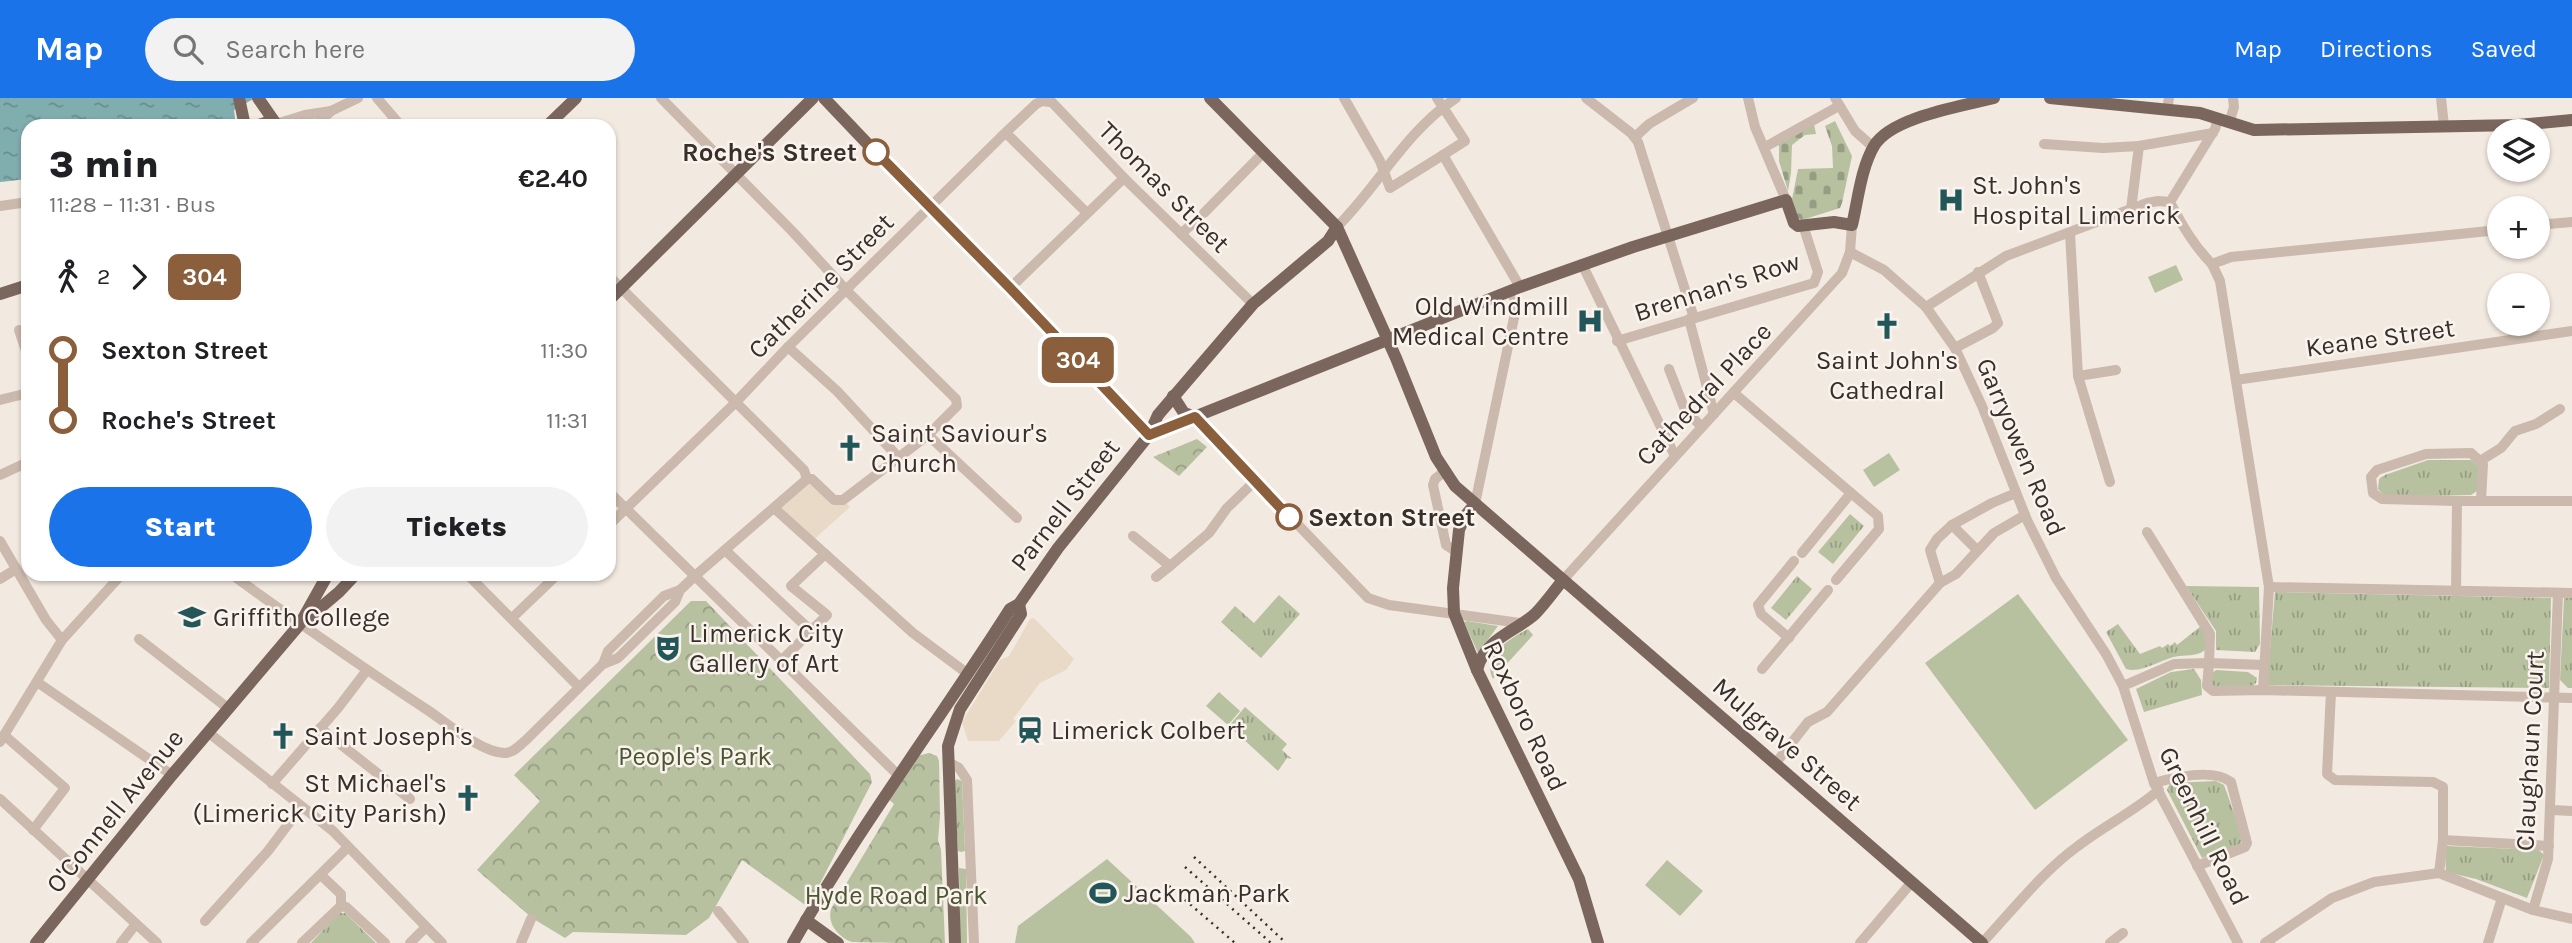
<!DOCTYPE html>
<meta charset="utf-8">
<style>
:root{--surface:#fff;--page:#f2f2f2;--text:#202124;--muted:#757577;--accent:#1a73e8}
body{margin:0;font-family:Karla,sans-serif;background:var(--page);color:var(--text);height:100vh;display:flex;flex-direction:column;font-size:26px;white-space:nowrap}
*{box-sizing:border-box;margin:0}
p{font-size:23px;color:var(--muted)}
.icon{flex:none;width:38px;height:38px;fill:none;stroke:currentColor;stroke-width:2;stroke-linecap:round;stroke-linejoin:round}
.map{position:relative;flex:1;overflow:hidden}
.panel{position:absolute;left:21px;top:21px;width:595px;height:462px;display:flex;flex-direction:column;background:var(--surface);border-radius:21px;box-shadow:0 2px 5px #0004}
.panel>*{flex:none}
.badge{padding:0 14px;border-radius:10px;font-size:24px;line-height:46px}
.controls{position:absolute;left:2487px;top:21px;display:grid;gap:14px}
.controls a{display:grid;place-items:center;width:63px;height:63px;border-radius:50%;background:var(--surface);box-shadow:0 2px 5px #0004;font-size:35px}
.map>.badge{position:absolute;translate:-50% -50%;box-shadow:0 0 0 4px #fff}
.legs{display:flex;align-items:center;gap:10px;height:77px;padding:0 28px;font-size:23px}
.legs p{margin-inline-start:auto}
.overview{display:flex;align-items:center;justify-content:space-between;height:119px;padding:0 28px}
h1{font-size:38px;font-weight:800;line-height:52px}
.action{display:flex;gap:14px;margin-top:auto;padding:14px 28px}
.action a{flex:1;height:80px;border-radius:42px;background:var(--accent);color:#fff;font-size:28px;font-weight:800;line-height:80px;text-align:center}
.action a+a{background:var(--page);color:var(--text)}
ul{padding:0 28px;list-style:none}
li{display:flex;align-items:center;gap:24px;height:70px;font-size:26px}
li i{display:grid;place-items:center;width:10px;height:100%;margin:0 9px;background:currentColor}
li i::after{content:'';width:18px;height:18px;margin:-9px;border:5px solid;border-radius:50%;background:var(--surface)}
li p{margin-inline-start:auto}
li:first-child i{background:linear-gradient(#0000 50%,currentColor 0)}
li:last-child i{background:linear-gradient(currentColor 50%,#0000 0)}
header{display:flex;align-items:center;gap:42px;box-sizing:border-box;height:98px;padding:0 35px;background:var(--accent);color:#fff}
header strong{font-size:33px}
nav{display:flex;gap:38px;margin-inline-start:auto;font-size:24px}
.search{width:490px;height:63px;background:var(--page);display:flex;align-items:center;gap:18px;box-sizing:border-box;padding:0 24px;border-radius:38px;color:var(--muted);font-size:26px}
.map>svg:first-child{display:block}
.grass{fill:url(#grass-tufts)}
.forest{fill:url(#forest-crowns)}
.cemetery{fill:url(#cemetery-stones)}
.pitch{fill:#b7c1a0}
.plaza{fill:#e9dac8}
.water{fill:url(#water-ripples)}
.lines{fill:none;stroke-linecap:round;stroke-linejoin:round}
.minor{stroke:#cab9ac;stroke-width:10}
.major{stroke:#7a665d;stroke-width:12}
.rail{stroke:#382f2b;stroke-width:2.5;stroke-dasharray:2 5;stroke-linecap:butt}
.line-1-casing{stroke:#fff;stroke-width:16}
.line-1{stroke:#8b5e3c;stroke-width:10}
.stop-1-dot{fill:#fff;stroke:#8b5e3c;stroke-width:3.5}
.labels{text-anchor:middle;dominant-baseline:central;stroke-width:5;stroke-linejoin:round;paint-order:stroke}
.stop-label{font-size:26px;font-weight:bold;fill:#382f2b;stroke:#faf3ed;text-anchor:end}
.poi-label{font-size:26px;fill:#382f2b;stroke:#faf3ed;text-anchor:start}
.street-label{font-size:26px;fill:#382f2b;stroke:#faf3ed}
.park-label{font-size:26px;fill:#49562f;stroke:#faf3ed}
</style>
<header>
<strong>Map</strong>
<div class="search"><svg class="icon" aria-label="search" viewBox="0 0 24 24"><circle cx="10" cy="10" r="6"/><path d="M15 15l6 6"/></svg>Search here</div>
<nav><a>Map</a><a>Directions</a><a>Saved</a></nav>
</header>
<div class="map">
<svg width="2572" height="845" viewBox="0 0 2572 845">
<defs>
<pattern id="grass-tufts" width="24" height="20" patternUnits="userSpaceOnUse" patternTransform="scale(1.75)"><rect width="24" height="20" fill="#b7c1a0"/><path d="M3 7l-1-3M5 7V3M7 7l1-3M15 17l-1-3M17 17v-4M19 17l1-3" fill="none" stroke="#969d83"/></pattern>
<pattern id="forest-crowns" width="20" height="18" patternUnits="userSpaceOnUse" patternTransform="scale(1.75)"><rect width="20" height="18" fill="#b7c1a0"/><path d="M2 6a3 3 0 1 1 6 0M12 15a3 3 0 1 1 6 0" fill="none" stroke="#969d83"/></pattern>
<pattern id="cemetery-stones" width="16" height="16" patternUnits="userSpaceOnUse" patternTransform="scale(1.75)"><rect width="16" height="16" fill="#b7c1a0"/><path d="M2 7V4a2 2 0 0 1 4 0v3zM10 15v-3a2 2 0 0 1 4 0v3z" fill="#969d83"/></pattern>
<pattern id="water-ripples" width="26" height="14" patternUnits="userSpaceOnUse" patternTransform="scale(1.75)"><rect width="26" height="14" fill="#80adae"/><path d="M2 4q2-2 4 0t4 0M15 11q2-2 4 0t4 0" fill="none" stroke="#6a8d8e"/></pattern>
</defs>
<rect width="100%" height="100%" fill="#f2e9e0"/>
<g class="grass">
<path d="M2428 362H2471L2479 369 2477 393 2471 397 2386 399 2378 391 2379 381 2385 377Z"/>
<path d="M1850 416 1864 428 1833 466 1818 454Z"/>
<path d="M1797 478 1812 491 1786 522 1771 510Z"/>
<path d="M2186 488 2259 489 2260 546 2255 554 2216 552V533Z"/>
<path d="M2275 494 2551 500 2549 590 2267 587Z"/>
<path d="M1279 497 1300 516 1261 560 1221 524 1235 508 1254 525Z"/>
<path d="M2564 500H2572V590H2568L2560 582Z"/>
<path d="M1467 523 1498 528 1478 555 1464 524Z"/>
<path d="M2118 526 2140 556 2160 548 2162 550 2168 546 2170 548 2175 544 2177 547 2201 528 2206 539V551C2199 558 2189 557 2179 558 2162 560 2142 576 2126 571L2106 534Z"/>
<path d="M1528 531 1533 537 1493 581C1481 557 1510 541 1528 531Z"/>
<path d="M2194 571 2201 582 2202 597 2144 614 2136 591 2171 574Z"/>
<path d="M2216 572 2248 574 2257 580 2256 585 2250 590H2215L2211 587V576Z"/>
<path d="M1245 609 1287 646 1282 652 1292 661 1287 660 1278 673 1229 628Z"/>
<path d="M957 681 962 683 965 753 961 754 958 753 954 684Z"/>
<path d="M2216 683 2224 687 2243 740 2240 747 2202 760 2167 692 2170 685Z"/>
<path d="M2447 748 2539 752 2544 757 2527 800 2476 781 2446 774 2445 753Z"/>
<path d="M959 770 966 771 967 845H960Z"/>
<path d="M339 815H345L376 845H311Z"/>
</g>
<g class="forest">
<path d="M1197 341 1207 349 1179 378 1153 359Z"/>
<path d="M691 503H706L870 676 872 684 808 809 742 762 709 820 686 837 573 834 565 840 532 820 477 772 540 703 514 677Z"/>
<path d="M929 655 937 658 939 663 940 718 938 742 941 752 945 845C929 845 863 845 852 844 838 839 827 825 831 811L894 706 887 700 917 658Z"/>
</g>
<g class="cemetery">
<path d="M1835 23 1852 58 1842 105 1840 110 1802 122 1798 120 1792 101 1798 71 1833 70 1832 48 1825 28Z"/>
<path d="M1814 26 1816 36 1805 37 1792 47 1791 75 1788 93 1779 63V46Z"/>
</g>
<g class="pitch">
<path d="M2176 167 2183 182 2155 195 2148 179Z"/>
<path d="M1889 355 1900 372 1874 389 1863 372Z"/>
<path d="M2018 496 2128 642 2035 712 1925 565Z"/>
<path d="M1219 594 1240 613 1228 627 1206 608Z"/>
<path d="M1107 761 1191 839 1195 845H1015L1018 828Z"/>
<path d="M1667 762 1703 793 1680 818 1645 787Z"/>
</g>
<g class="plaza">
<path d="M807 381 834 402H843L850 409 811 444 774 410Z"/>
<path d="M1034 520 1074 561 1066 572 1040 585 1013 621 1016 623 999 643H968L962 624 1000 562 1009 558 1030 521Z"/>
</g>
<path class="water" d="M0 0H255L234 12 236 28H28V81L0 84Z"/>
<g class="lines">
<g class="minor">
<path d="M377 0 401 28"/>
<path d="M661 0 793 134 847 193 956 301 957 308 928 337 843 402H834L812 381H807"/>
<path d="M1048 0 1124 80 1253 206"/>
<path d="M1344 0 1380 63 1390 90 1443 57"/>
<path d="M1437 0 1465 43 1443 57 1520 189"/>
<path d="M1586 0 1631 35 1638 44 1694 220"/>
<path d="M1748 0 1755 29 1786 102"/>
<path d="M1835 0 1855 33 1873 49"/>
<path d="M2441 0 2444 28"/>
<path d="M2167 11 2169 0"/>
<path d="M2218 21 2215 31 2170 104C2182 127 2194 148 2212 166L2231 159 2499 132"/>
<path d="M2229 25 2234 9 2233 0"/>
<path d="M276 26 305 17 331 13 358 0"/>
<path d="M315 28 331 13"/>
<path d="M1006 35 1087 115"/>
<path d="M1635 39 1649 26 1693 0"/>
<path d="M2044 46 2103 50 2139 48 2213 35"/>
<path d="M1765 49 1839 8"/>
<path d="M0 108 28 104"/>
<path d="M2131 111 2139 48"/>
<path d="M1204 115 1264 54"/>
<path d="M2538 127 2572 124"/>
<path d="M1337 129C1379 87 1406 33 1456 0"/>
<path d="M2070 135 2078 278 2110 384"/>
<path d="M1181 136 1192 126"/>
<path d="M1850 154 1884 172 1926 209 1955 250 1982 308 2027 422 2056 480 2106 556 2123 588 2154 685 2238 845"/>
<path d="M1582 166 1675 358"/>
<path d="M2212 166 2220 183 2269 489 2263 592"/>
<path d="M609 178 804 372 807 381"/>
<path d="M1010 190 1124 80"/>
<path d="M1926 209 2006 158 2147 105 2158 103 2170 104"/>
<path d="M1689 221 1714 316"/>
<path d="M19 232 28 259"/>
<path d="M1617 243 1814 185 1818 174 1803 127"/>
<path d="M788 249 837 293 899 360"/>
<path d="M1955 250 1993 230 1998 225 1978 174"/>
<path d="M1669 271 1685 312 1702 329"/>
<path d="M2078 278 2116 272"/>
<path d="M2236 282 2572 233"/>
<path d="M1734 295 1878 418 1879 431 1836 482"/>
<path d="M0 302 28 295"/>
<path d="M1195 319 1368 500 1389 507 1520 525"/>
<path d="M928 337 1017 420"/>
<path d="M2480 363 2501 350 2515 333 2536 326 2560 311"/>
<path d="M1444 374 1435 381 1433 387 1446 447 1457 454"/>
<path d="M0 377 28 364"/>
<path d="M609 394 898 677"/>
<path d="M2457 403 2382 401 2373 395 2371 379 2377 372 2426 356 2471 355 2483 366 2481 402"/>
<path d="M1475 406 1515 215V203L1512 192"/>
<path d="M774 410 913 535 968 576"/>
<path d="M609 427 735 305 788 249 1001 39 1036 6 1042 3 1050 4"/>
<path d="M2147 434 2210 536 2209 565 2264 567"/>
<path d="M1133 438 1170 468 1209 435 1227 410 1255 383"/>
<path d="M0 443 46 522 62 542"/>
<path d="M1977 452 1952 427 1992 405 2016 395"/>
<path d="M726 453 811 533"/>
<path d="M1802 455 1851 395"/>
<path d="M231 476C296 523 362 569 429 613 448 626 481 654 504 655 513 655 519 648 526 642L603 566 618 560 675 504 680 492 696 477 807 381"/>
<path d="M467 476 578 588"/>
<path d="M1156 479 1170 468"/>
<path d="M0 481 16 471"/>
<path d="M1563 482 1842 175 1850 154 1852 127"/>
<path d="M1940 485 1930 452 1937 441 1952 427"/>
<path d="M2269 489 2572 495"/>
<path d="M2456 494 2457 403H2572"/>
<path d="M2558 495 2548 761 2533 812 2572 821"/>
<path d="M512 520 558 476"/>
<path d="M1789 540 1761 516 1758 507 1794 463"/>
<path d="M139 541 229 611"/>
<path d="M781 563 827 517 791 488 825 456"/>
<path d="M603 566 608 553 664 498 680 492"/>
<path d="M1762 571 1828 492"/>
<path d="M37 584 172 677"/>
<path d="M2123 588 2174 566 2209 565 2207 588 2213 593 2263 592 2572 600"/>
<path d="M2331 594 2327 676 2335 682 2433 684 2443 689V742L2439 775"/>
<path d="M320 630 410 701"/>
<path d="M209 635 333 733 442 845"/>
<path d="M4 637 65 690 33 732"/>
<path d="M0 644 62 542 122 476"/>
<path d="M948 664 959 670 967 682 974 845"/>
<path d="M1775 666 1808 624 1827 614 1940 485 1956 476 1994 435 2025 417"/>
<path d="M2154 685C2175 679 2213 670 2231 684L2247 745 2245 749 2197 768"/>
<path d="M272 686 338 610 367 572"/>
<path d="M0 701 157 845"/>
<path d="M2552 712 2572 713"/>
<path d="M2443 742 2549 748"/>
<path d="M321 777 341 796V808"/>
<path d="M718 813 744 845"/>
<path d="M205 823 268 753 301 709"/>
<path d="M121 845 136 826"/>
<path d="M251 845 348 749"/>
<path d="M302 845 341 808 346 809 385 845"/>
<path d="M410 845 426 829"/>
<path d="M521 845 531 821"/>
<path d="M1860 845 1912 784"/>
<path d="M1982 845C2013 812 2042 774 2078 748 2104 728 2133 714 2159 692"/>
<path d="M2110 845 2123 835"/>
<path d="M2265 845 2332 800 2374 784 2439 775 2533 812"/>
<path d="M2488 845 2502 800"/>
</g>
<g class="major">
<path d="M239 0 245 28"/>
<path d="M258 0 276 26"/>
<path d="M824 0 921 102 1010 190 1149 337"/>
<path d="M1210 0 1337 129 1396 260 1436 359 1455 388 1982 845"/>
<path d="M2050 0 2200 15 2254 32 2518 27 2572 22"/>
<path d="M256 28 268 24 279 27"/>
<path d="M547 28 576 0"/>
<path d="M0 196 28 187"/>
<path d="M609 202 813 0"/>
<path d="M1173 298 1184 315 1195 319"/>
<path d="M1149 337 1520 189 1633 149 1786 102 1794 125 1798 128 1834 124 1852 127C1858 102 1861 70 1874 48 1891 19 1963 8 1994 0"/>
<path d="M1475 406 1465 418 1459 432 1453 490 1454 515 1477 572 1579 781 1598 845"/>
<path d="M306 522 339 494 356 476"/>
<path d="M1477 572C1485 540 1515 534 1535 516 1545 506 1554 493 1563 482"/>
<path d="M806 822 838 845"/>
<path d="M36 845 172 677 300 526 328 476"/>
<path d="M793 845C859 729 939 623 1010 511L1019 506 1058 450 1149 337 1158 317 1253 206 1328 143 1337 129"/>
<path d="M955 845 948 648 960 611 1021 516 1019 506"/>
</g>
<g class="rail">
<path d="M1194 759 1286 845"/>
<path d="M1185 769 1271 845"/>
<path d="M1169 788 1235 845"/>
</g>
</g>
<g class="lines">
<defs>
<path id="line-1" d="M876 54 1010 190 1149 337 1195 319 1289 419"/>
</defs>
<use href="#line-1" class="line-1-casing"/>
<use href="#line-1" class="line-1"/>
</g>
<defs>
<symbol id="hospital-bare" viewBox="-9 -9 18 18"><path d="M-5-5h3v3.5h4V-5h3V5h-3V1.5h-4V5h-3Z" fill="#225658" stroke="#faf3ed" stroke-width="2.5" paint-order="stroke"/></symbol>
<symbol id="church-bare" viewBox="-9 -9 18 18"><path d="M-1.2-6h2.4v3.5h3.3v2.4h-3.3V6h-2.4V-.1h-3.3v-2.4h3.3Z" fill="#225658" stroke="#faf3ed" stroke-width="2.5" paint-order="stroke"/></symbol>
<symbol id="school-bare" viewBox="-9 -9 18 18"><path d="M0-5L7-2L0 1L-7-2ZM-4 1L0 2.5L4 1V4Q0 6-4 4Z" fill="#225658" stroke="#faf3ed" stroke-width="2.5" paint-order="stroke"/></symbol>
<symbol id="theatre-bare" viewBox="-9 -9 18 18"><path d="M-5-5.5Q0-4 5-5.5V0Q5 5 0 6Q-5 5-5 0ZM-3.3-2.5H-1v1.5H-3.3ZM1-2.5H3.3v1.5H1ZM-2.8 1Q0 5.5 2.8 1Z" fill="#225658" stroke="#faf3ed" stroke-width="2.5" paint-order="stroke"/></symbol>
<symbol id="station-bare" viewBox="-9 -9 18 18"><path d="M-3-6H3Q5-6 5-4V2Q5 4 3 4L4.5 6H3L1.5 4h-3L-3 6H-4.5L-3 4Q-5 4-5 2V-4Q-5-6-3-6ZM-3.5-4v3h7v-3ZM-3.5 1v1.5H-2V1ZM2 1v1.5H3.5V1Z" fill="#225658" stroke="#faf3ed" stroke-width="2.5" paint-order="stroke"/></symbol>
<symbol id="stadium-bare" viewBox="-9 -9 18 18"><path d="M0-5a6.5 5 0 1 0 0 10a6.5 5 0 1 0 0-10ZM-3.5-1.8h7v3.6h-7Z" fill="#225658" stroke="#faf3ed" stroke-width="2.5" paint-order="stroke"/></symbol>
</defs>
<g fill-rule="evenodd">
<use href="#hospital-bare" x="1932" y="83" width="38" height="38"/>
<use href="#hospital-bare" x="1571" y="204" width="38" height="38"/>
<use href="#church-bare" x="1868" y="209" width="38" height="38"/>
<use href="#church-bare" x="831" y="331" width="38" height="38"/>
<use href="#school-bare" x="173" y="500" width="38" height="38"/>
<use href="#theatre-bare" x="649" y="531" width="38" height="38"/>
<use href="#station-bare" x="1011" y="613" width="38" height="38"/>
<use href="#church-bare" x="264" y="619" width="38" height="38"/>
<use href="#church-bare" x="449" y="681" width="38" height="38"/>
<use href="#stadium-bare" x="1084" y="776" width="38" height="38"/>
</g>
<g class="stop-1-dot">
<circle cx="876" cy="54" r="12"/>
<circle cx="1289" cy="419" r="12"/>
</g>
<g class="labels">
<g class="stop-label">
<text x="857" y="54">Roche's Street</text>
<text x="1308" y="419" text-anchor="start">Sexton Street</text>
</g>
<g class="poi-label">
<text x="1972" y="87">St. John's<tspan x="1972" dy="30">Hospital Limerick</tspan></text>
<text x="1569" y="208" text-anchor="end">Old Windmill<tspan x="1569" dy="30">Medical Centre</tspan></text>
<text x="1887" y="262" text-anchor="middle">Saint John's<tspan x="1887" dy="30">Cathedral</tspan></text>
<text x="871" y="335">Saint Saviour's<tspan x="871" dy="30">Church</tspan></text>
<text x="213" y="519">Griffith College</text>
<text x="689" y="535">Limerick City<tspan x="689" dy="30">Gallery of Art</tspan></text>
<text x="1051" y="632">Limerick Colbert</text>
<text x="304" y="638">Saint Joseph's</text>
<text x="447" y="685" text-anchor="end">St Michael's<tspan x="447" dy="30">(Limerick City Parish)</tspan></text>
<text x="1124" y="795">Jackman Park</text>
</g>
<g class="street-label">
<text transform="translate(1164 89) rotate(45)">Thomas Street</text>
<text transform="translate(821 188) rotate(-45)">Catherine Street</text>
<text transform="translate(1717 189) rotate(-18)">Brennan's Row</text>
<text transform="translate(2380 240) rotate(-8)">Keane Street</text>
<text transform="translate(1704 296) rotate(-47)">Cathedral Place</text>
<text transform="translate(2021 349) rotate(67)">Garryowen Road</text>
<text transform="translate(1065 407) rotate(-52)">Parnell Street</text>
<text transform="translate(1525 618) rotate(65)">Roxboro Road</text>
<text transform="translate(1787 646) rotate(41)">Mulgrave Street</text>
<text transform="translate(2530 653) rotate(-87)">Claughaun Court</text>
<text transform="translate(115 713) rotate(-51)">O'Connell Avenue</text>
<text transform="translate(2204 728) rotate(64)">Greenhill Road</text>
</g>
<g class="park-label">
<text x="695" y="658">People's Park</text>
<text x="896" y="797">Hyde Road Park</text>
</g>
</g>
</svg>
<div class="controls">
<a><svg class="icon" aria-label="layers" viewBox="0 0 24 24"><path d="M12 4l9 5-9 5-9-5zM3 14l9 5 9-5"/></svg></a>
<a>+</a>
<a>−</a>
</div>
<b class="badge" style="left:1078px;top:262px;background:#8b5e3c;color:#fff">304</b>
<section class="panel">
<div class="overview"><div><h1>3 min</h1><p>11:28 – 11:31 · Bus</p></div><b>€2.40</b></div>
<div class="legs"><svg class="icon" aria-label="walk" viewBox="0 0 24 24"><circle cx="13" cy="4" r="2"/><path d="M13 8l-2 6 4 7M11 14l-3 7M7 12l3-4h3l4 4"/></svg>2<svg class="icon" aria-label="forward" viewBox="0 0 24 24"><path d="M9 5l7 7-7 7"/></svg><b class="badge" style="background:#8b5e3c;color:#fff">304</b></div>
<ul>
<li><i style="color:#8b5e3c"></i><b>Sexton Street</b><p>11:30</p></li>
<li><i style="color:#8b5e3c"></i><b>Roche's Street</b><p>11:31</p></li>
</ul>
<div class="action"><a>Start</a><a>Tickets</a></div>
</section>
</div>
